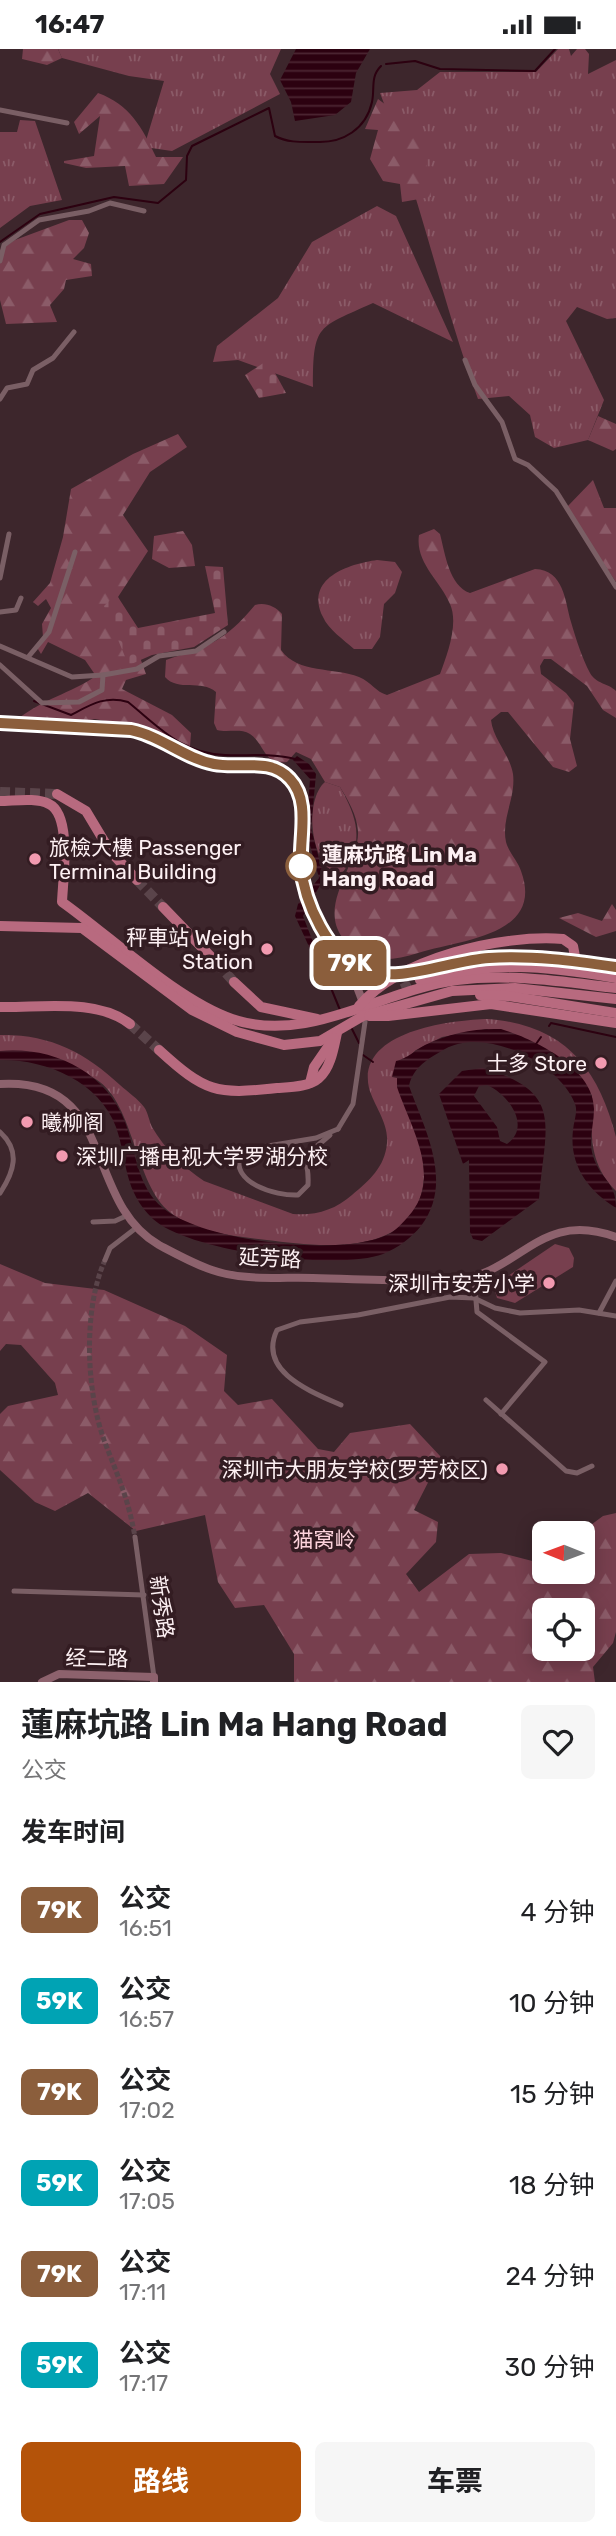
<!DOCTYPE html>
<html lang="zh">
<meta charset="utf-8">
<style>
:root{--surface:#fff;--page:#f6f6f6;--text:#202124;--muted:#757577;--accent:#b45309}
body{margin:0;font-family:Rubik,"Noto Sans SC",sans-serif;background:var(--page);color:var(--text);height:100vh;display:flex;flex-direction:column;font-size:26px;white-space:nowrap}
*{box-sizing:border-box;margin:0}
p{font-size:23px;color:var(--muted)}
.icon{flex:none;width:38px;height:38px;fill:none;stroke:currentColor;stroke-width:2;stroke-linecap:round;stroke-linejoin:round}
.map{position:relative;height:1633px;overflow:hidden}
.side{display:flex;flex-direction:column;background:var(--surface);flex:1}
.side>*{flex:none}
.badge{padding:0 14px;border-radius:10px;font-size:24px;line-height:46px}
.needle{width:46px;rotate:271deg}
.fabs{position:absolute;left:532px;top:1472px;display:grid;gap:14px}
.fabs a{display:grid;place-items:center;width:63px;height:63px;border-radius:10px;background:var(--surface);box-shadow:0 4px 18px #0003;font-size:35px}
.map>.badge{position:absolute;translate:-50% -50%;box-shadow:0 0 0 4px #fff}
h2{padding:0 21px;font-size:26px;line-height:63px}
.round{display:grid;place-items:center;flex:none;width:74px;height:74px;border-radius:10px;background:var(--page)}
.summary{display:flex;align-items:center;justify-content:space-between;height:119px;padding:0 21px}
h1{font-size:33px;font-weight:700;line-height:52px}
.action{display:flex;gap:14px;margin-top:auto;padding:14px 21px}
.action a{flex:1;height:80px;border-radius:10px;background:var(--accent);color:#fff;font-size:28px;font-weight:700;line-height:80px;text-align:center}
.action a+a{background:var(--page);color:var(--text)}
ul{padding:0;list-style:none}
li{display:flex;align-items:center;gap:21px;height:91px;padding:0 21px}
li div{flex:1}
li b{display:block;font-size:26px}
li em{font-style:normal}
li .badge{min-width:77px;font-weight:700;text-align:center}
.status{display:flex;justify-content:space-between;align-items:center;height:49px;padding:0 35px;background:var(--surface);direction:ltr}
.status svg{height:19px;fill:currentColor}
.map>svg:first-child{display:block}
.grass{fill:url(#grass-tufts)}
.forest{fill:url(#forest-firs);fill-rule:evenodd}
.cemetery{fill:url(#cemetery-stones)}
.park{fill:#773f4e}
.water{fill:url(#water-rules);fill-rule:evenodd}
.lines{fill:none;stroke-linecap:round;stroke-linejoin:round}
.stream{stroke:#2c0110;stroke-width:2}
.street-tunnel{stroke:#5a444a;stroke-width:5;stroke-dasharray:5 2.5;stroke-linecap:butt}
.highway-tunnel{stroke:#5a444a;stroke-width:10;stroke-dasharray:10 5;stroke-linecap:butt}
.street{stroke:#7a5f65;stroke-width:5}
.secondary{stroke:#8d626d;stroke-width:8}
.highway{stroke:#b86a7f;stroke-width:10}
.line-casing{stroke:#fff;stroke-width:16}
.line{stroke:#8b5e3c;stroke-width:10}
.poi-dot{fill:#f29ab0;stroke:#331c22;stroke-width:2.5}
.stop-dot{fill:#fff;stroke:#8b5e3c;stroke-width:3.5}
.labels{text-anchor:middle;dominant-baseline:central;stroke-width:7;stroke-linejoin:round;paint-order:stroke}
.poi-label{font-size:21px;fill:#fdf0f3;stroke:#331c22;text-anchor:end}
.stop-label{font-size:21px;font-weight:bold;fill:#fdf0f3;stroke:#331c22;text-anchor:start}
.street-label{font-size:21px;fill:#fdf0f3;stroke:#331c22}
.park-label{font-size:21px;fill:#fdd3dc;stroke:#331c22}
</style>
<div class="status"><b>16:47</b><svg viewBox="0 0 49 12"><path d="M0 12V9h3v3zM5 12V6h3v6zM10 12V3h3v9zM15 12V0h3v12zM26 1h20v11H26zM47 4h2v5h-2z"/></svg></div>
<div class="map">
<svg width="616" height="1633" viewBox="0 0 616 1633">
<defs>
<pattern id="grass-tufts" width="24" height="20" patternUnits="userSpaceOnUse" patternTransform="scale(1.75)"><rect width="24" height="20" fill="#773f4e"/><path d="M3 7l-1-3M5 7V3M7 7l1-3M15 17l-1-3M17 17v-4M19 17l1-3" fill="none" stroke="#8b5b68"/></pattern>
<pattern id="forest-firs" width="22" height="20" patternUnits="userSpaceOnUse" patternTransform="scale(1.75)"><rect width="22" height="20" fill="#773f4e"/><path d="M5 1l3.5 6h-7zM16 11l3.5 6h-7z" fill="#8b5b68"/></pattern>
<pattern id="cemetery-stones" width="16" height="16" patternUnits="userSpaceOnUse" patternTransform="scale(1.75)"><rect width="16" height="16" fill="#773f4e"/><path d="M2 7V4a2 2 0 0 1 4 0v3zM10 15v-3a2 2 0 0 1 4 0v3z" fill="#8b5b68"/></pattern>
<pattern id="water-rules" width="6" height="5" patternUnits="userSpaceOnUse" patternTransform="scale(1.75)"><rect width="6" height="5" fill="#2c0110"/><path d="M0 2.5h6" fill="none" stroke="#4c2633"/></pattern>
</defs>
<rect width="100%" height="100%" fill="#3d262c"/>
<g class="grass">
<path d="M58 0H281L270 25 280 45 172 102 144 98 164 32 129 27 62 9Z"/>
<path d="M558 0H569L571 7 577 0H585L589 5 588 25 616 11V269L607 270 577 258 566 272 604 351 588 391 554 399 535 388 530 366 509 347 478 350C441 249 419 143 380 44L417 41 440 23H536Z"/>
<path d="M20 71 35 72 62 151 30 157 0 179V83H17Z"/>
<path d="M377 157 396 167 453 293 373 254C318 279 313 274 313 338L238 311 213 313 217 297 278 249 312 193Z"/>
<path d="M377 511 395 513 402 523 395 544 384 555 380 588 372 600H354C344 591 328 580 323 568 304 529 349 515 377 511Z"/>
<path d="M325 733 340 738C357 768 365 793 343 823L336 825C310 813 304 751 325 733Z"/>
<path d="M488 970C564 976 598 1018 616 1088 616 1104 616 1125 616 1142 588 1114 591 1083 592 1046L487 980 442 988 416 1001 407 1009 398 1029C409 1065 432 1109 421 1146 403 1209 315 1197 267 1191 235 1187 197 1184 171 1164 133 1135 135 1049 92 1028 65 1015 29 1010 0 1002V986C49 985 85 1003 120 1036 128 1043 138 1050 144 1058 148 1063 149 1072 152 1078 164 1099 184 1119 204 1132L293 1165C315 1167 335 1161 352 1146 369 1132 385 1118 387 1094 389 1074 374 1057 369 1039 356 982 451 971 488 970Z"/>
</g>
<g class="forest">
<path d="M23 0H58L62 9 47 16 22 10Z"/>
<path d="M98 44C130 56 142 78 156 108H183L164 135 129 137 125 117 86 119 64 114V112L94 107 100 67 79 85 74 73Z"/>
<path d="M378 50C411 73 431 108 431 148L402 153 400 135 383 132 370 110 378 81 365 80Z"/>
<path d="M69 171H82L89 184 84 199 73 210 91 215 92 227 66 231 64 240 50 256 57 273 6 275 0 251V201L15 191Z"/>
<path d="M598 367 616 375V400L613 402 588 391Z"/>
<path d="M178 385 187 398 150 423 123 466 148 502 118 548 146 625 126 631 122 640 172 666 191 684 190 698 138 678 95 670 72 674 18 670C41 651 71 644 96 627L85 611 48 593 41 605 36 597 43 588 42 575 51 559 46 550 38 557 33 553 50 534 63 488 71 440 133 405Z"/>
<path d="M593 431 604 459H616V533L566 459Z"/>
<path d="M434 480 440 485C445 504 449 537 470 544L535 520C564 521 565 552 571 573 576 590 582 609 590 624 596 635 608 634 616 642V669L603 661 587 637 551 610H544L540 617 541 625 566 644 574 654 570 690 577 717 569 723 553 718 508 663H501L491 671C493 690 510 706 513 725 516 749 501 770 506 793 509 804 518 812 521 822 545 887 460 891 418 904 390 913 361 916 342 888 318 854 360 814 358 782 357 766 348 751 340 738L325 733 311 710 296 703 287 713C263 716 265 695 250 685 240 679 227 684 217 681L214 674 216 643C201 630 178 643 165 628L166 611C210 596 223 594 255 556 265 553 275 557 282 565L281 601C298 625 334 618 359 628 371 633 376 643 387 646L440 625C447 606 459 575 450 555 440 531 415 514 419 486Z"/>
<path d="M183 482 192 496 195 517 169 519 152 510 154 487Z"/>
<path d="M612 855 616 861V882L596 888 559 869 578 864 602 872Z"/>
<path d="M0 1215 45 1234 104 1241 185 1277 227 1306 224 1342 238 1356 272 1350 318 1400 334 1403 350 1384 410 1375 441 1408 414 1461 438 1473 436 1493 406 1525 419 1543 469 1505 501 1504 544 1515V1522H583V1484H580L603 1467 616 1464V1583L613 1594 593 1618 595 1633H294V1605L264 1556 235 1559 218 1533 205 1466 136 1482 88 1444 55 1462 35 1453 0 1421V1365L8 1357 58 1346 55 1334 21 1296 6 1295 0 1302ZM544 1561H583V1600H544Z"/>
</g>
<g class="cemetery">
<path d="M268 311 286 344 259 349 245 326Z"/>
<path d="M205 517 223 518 228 576 194 598 152 606 120 620 118 614 126 610 104 557 116 545 138 579 215 564Z"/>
</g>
<path class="park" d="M555 1195 569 1199 574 1209 573 1218 515 1254 497 1249 495 1242 499 1233Z"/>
<g class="water">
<path d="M296 0H370L356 24 351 53 335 66 295 72 291 53 280 31Z"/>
<path d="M297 707 309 715 316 725 311 779 324 829 303 867 323 919 316 913 295 867 298 855 319 829 306 782 310 730 293 711Z"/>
<path d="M501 980C534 990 594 1019 594 1060 594 1076 588 1091 593 1107 601 1132 616 1132 616 1159 587 1141 569 1115 573 1081 574 1072 578 1062 575 1055 560 1014 485 977 445 1000 429 1009 413 1018 409 1037 425 1081 454 1134 421 1177 411 1189 398 1199 383 1205 338 1222 189 1203 153 1170 123 1141 128 1113 116 1078 99 1032 45 1010 0 1011V1002C51 997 106 1022 125 1073 136 1102 137 1138 163 1159 204 1193 342 1209 389 1185 398 1180 406 1170 412 1163 441 1125 410 1077 397 1038V1029L392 1028 396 1012C408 1009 414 1002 425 996 450 984 474 979 501 980Z"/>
<path d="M482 1019C567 1043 544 1078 539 1150L482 1192 473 1190 470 1183 469 1111 463 1115 439 1045 462 1022ZM487 1036C508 1045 532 1077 507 1095L500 1092 497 1078 474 1047 479 1037Z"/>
</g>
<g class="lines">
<g class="stream">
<path d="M386 15 415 12 440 20 535 22 555 0"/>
<path d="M0 193 40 165 114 148 158 154 186 131 187 107 192 97 269 59 275 87C288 94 302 93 317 93 343 94 366 80 372 53 375 39 370 28 381 17"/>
<path d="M34 652 71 666C90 656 105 646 128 653 159 678 180 704 225 706 248 707 272 704 295 710"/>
<path d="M322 917 340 961"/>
<path d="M549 977 551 974 616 988"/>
<path d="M352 980 359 994"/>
<path d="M536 995 541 988"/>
<path d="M363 1006 373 1013"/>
</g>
<path class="street-tunnel" d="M105 1211C83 1260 86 1341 104 1391 118 1428 128 1448 135 1488"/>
<g class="highway-tunnel">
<path d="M0 743 57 745"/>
<path d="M137 831 163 858"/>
<path d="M216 913 234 933"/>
<path d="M402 940 420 931"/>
<path d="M130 975 159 1001"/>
</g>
<g class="street">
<path d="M0 61 67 74"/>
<path d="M0 212 4 196 39 171 89 162 110 154 144 162"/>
<path d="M465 311 475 336 502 373 515 410 528 416 556 442 616 538"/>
<path d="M0 350 7 339 27 335 33 321 53 309 74 283"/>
<path d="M0 529 9 485"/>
<path d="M0 563 16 561 21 549"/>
<path d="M0 597 72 628 103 626"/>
<path d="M29 607 49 583 75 503"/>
<path d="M0 616 42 654 79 653 102 641 103 626 137 620 159 607 196 602 224 583"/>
<path d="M338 1080 353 1055 365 973"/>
<path d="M0 1083C21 1102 14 1123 0 1144"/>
<path d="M283 1095C305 1097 309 1118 308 1136L298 1146C275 1147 231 1134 240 1106L250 1100 316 1089 338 1080"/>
<path d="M306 1111 310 1103 330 1086"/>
<path d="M93 1173 115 1172 126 1167"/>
<path d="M105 1211 110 1199 136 1179"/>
<path d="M474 1228 477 1263 545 1313 501 1365"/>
<path d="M599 1264 616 1232"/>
<path d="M486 1351 566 1422 577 1424 592 1417"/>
<path d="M341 1356C312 1343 257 1323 277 1281L300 1273 358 1266 450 1248 474 1249 495 1259 520 1264 579 1261 616 1267"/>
<path d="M135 1488 154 1628"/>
<path d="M14 1542 144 1546"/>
</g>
<g class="secondary">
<path d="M0 674 131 681C161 687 184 709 215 715 240 720 270 708 290 730 311 753 298 790 301 817 303 834 309 848 316 863 333 900 352 927 397 925"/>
<path d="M357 918 354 930 362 951"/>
<path d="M418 921C484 906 549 907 616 918"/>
<path d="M0 1035C118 1028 82 1152 159 1196 176 1205 194 1215 212 1221 243 1232 280 1228 313 1229 360 1230 409 1233 456 1231 521 1224 539 1160 616 1188"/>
<path d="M42 1633 59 1625 154 1628V1633"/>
</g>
<g class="highway">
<path d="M57 745 86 762 110 802 137 831"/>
<path d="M0 752C14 752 36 748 49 755 72 766 63 829 62 853 110 887 177 951 232 970 308 996 382 941 457 931 510 924 564 933 616 939"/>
<path d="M163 858 216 913"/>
<path d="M0 877 82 879 192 961 237 983 284 996 320 992 363 967 452 942 515 939 616 950"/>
<path d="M420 931C494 912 542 916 616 929"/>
<path d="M234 933 261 958 317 970"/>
<path d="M480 946 508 947 616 964"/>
<path d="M359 957C400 909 502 885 563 890L573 897 576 913"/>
<path d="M0 958C40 959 97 949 130 975"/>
<path d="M369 967H388L491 955 616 974"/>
<path d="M159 1001C205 1043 216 1046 277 1039 290 1038 309 1038 319 1029 331 1019 334 997 337 984"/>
<path d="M310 1034 314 1018 334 989"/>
</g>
</g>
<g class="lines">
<defs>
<path id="line" d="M0 674 131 681C161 687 184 709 214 715 240 720 270 708 290 730 311 752 299 788 301 817 304 853 328 907 364 921 398 935 452 911 489 909 530 906 575 912 616 918"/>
</defs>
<use href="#line" class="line-casing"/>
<use href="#line" class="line"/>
</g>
<g class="poi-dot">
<circle cx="35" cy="810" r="7"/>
<circle cx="267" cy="900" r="7"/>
<circle cx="601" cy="1014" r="7"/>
<circle cx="27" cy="1073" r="7"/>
<circle cx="62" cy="1107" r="7"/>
<circle cx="549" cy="1234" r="7"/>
<circle cx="502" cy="1420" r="7"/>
</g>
<circle class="stop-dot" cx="301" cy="817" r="14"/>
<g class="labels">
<g class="poi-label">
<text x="49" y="798" text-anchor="start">旅檢大樓 Passenger<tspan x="49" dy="24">Terminal Building</tspan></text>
<text x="253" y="888">秤車站 Weigh<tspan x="253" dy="24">Station</tspan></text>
<text x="587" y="1014">士多 Store</text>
<text x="41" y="1073" text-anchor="start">曦柳阁</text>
<text x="76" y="1107" text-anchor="start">深圳广播电视大学罗湖分校</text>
<text x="535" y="1234">深圳市安芳小学</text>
<text x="488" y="1420">深圳市大朋友学校(罗芳校区)</text>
</g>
<g class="stop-label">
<text x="322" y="805">蓮麻坑路 Lin Ma<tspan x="322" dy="24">Hang Road</tspan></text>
</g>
<g class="street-label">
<text transform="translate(270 1209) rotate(3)">延芳路</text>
<text transform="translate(162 1558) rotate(82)">新秀路</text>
<text transform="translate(97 1609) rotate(1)">经二路</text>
</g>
<g class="park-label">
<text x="324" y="1490">猫窝岭</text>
</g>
</g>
</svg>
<div class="fabs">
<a><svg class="needle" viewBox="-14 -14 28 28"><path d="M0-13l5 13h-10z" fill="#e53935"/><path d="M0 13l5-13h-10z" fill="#757577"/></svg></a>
<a><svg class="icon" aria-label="locate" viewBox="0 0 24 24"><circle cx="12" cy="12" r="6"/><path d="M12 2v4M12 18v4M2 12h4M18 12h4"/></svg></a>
</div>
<b class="badge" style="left:350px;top:914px;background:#8b5e3c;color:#fff">79K</b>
</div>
<section class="side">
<div class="summary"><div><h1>蓮麻坑路 Lin Ma Hang Road</h1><p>公交</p></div><a class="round"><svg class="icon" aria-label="heart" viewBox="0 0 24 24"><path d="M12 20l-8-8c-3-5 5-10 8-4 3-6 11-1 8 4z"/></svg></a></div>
<h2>发车时间</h2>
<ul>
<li><span class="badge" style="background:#8b5e3c;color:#fff">79K</span><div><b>公交</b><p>16:51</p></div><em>4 分钟</em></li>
<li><span class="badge" style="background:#00a3b4;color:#fff">59K</span><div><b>公交</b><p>16:57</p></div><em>10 分钟</em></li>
<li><span class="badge" style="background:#8b5e3c;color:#fff">79K</span><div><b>公交</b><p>17:02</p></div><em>15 分钟</em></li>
<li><span class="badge" style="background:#00a3b4;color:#fff">59K</span><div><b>公交</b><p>17:05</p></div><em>18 分钟</em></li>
<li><span class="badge" style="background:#8b5e3c;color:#fff">79K</span><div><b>公交</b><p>17:11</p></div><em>24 分钟</em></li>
<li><span class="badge" style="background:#00a3b4;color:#fff">59K</span><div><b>公交</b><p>17:17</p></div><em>30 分钟</em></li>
</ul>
<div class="action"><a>路线</a><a>车票</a></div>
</section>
